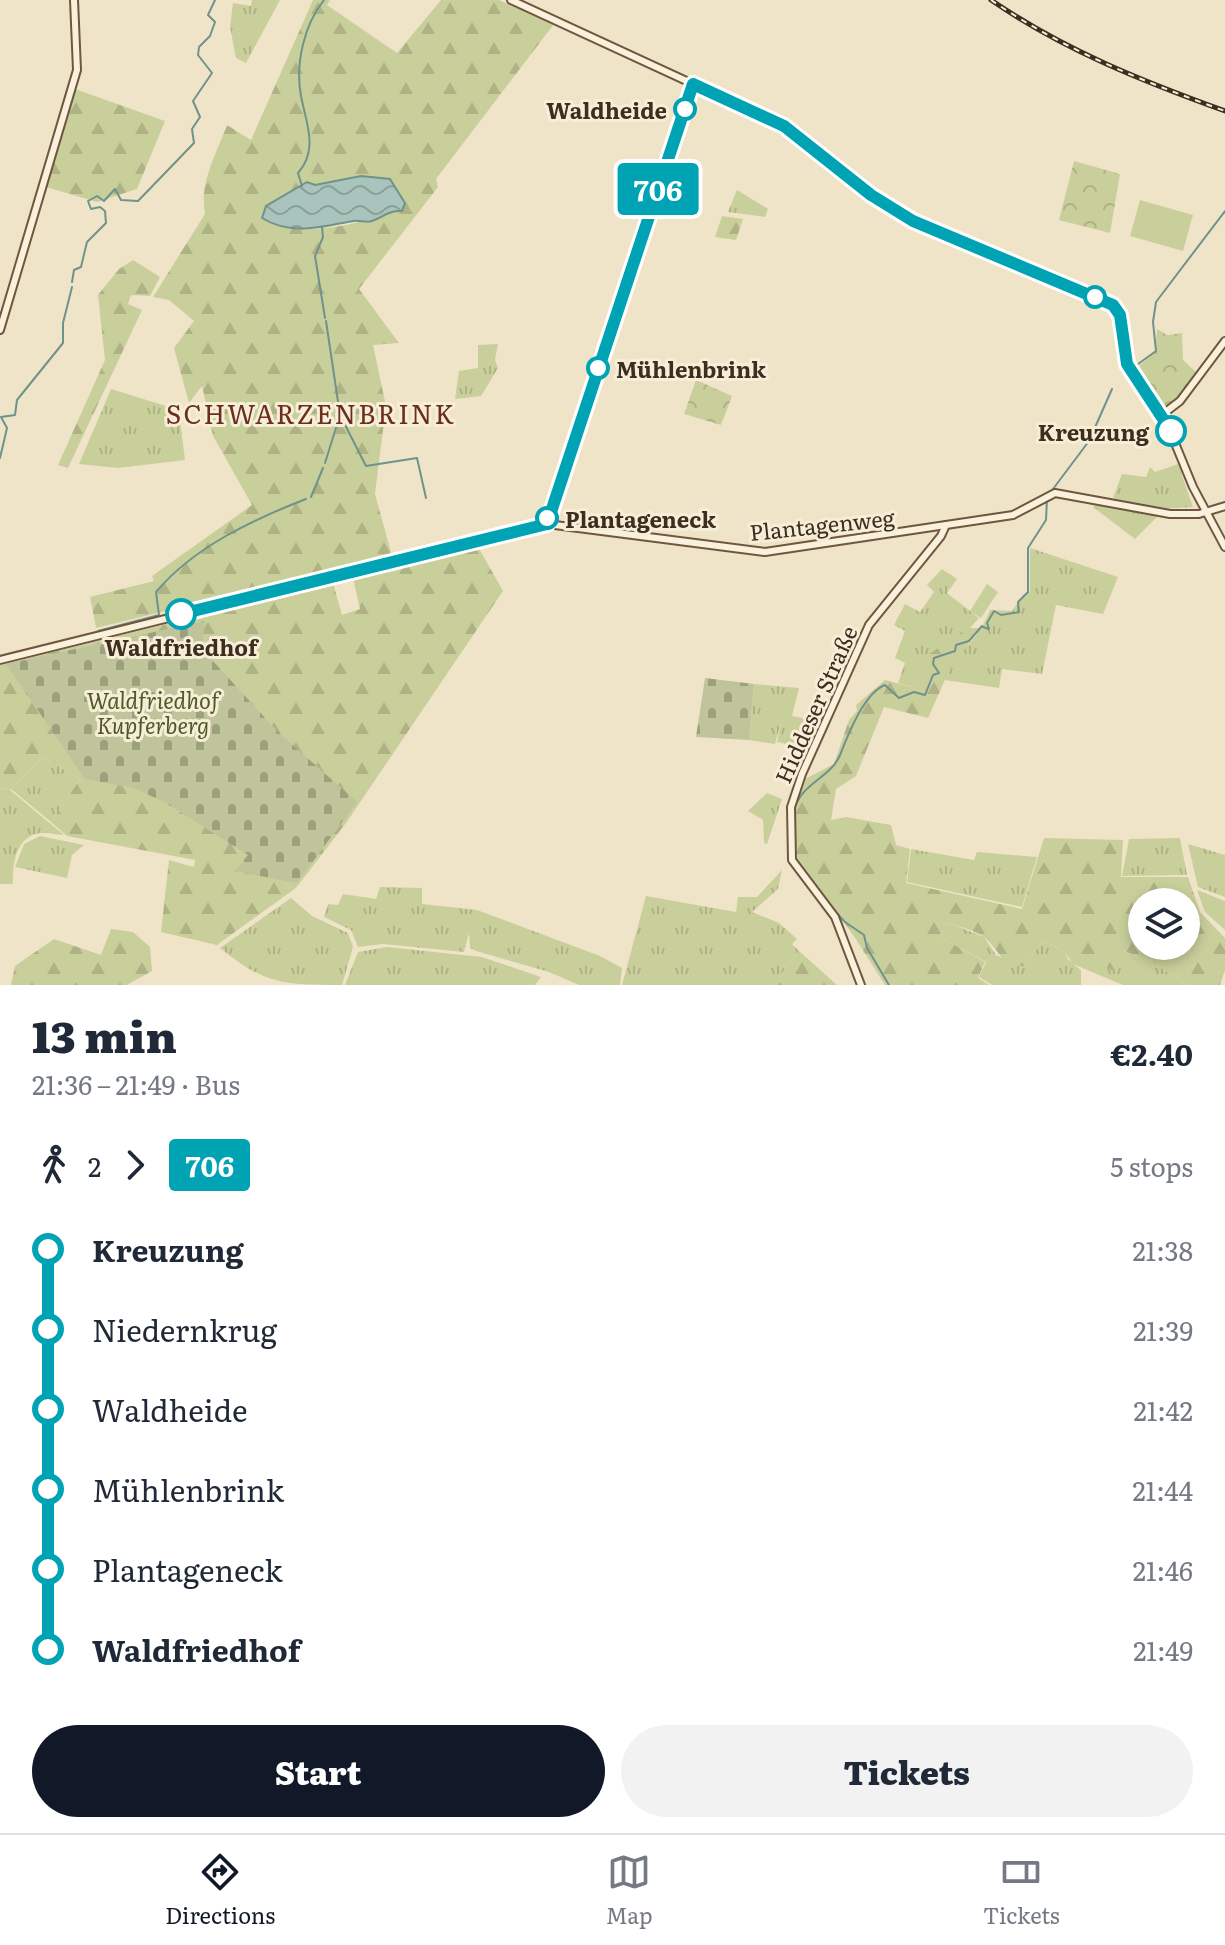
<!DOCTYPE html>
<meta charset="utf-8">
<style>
:root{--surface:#fff;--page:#f2f2f3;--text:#1f2937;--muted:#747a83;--line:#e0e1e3;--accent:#111827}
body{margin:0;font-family:Literata,serif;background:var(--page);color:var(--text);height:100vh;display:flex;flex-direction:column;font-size:30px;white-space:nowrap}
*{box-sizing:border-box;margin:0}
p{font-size:26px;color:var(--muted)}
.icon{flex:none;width:44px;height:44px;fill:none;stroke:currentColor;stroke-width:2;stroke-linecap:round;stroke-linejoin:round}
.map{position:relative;height:985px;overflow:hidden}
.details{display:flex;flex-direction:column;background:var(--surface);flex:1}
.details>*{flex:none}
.badge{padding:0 16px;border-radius:6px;font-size:28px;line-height:52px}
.tools{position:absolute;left:1128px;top:888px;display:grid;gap:16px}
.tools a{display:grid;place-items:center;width:72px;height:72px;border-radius:50%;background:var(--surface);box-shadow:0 4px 12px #0003;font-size:40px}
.map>.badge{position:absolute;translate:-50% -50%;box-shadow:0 0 0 4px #fff}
.legs{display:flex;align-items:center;gap:12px;height:88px;padding:0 32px;font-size:26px}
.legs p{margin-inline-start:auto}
.overview{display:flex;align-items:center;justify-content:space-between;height:136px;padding:0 32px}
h1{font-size:44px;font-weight:800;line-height:60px}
.button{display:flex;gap:16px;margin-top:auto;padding:16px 32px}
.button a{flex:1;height:92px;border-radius:48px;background:var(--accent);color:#fff;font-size:32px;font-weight:800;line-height:92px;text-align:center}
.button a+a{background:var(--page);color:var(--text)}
ul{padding:0 32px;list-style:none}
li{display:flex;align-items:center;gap:28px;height:80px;font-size:30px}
li i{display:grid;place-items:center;width:12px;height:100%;margin:0 10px;background:currentColor}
li i::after{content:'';width:20px;height:20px;margin:-10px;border:6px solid;border-radius:50%;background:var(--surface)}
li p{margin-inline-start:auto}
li:first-child i{background:linear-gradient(#0000 50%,currentColor 0)}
li:last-child i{background:linear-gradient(currentColor 50%,#0000 0)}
.tabs{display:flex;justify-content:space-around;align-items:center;height:112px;border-top:2px solid var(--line);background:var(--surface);font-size:22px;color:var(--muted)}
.tabs a{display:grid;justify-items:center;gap:4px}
.tabs .active{color:var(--accent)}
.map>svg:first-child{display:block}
.grass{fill:url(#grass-tufts)}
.forest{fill:url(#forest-firs);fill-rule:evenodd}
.cemetery{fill:url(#cemetery-stones)}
.park{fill:url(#park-crowns)}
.garden{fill:#c9cf9b}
.water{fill:url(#water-waves);stroke:#6f938a;stroke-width:2}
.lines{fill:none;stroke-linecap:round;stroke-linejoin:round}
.stream{stroke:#6f938a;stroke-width:2}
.secondary-casing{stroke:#6f573f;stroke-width:10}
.secondary{stroke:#faf1dc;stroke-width:6}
.rail-casing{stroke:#3d2e20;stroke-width:5}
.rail{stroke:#f7eed8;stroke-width:2;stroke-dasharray:6;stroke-linecap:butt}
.line-1-casing{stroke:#fff;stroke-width:18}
.line-1{stroke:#00a3b4;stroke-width:12}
.stop-1-dot{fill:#fff;stroke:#00a3b4;stroke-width:4}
.labels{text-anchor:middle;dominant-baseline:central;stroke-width:6;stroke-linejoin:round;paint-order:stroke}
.stop-label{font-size:22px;font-weight:bold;fill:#3d2e20;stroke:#f7eed8;text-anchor:end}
.street-label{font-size:22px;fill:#3d2e20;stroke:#f7eed8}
.park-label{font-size:22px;font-style:italic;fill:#4d5a26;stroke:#f7eed8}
.quarter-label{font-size:26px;letter-spacing:2px;fill:#6b2e1e;stroke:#f7eed8}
</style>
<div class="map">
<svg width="1225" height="985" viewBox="0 0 1225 985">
<defs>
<pattern id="grass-tufts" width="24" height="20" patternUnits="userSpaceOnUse" patternTransform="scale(2)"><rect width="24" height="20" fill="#c9cf9b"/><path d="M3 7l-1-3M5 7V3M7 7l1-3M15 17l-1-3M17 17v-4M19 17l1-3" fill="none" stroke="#aeb285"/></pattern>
<pattern id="forest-firs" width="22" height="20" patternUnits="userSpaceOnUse" patternTransform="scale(2)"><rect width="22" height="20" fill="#c9cf9b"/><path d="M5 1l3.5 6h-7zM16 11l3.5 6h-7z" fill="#aeb285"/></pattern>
<pattern id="cemetery-stones" width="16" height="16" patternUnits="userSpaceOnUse" patternTransform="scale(2)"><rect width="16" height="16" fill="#bfc49a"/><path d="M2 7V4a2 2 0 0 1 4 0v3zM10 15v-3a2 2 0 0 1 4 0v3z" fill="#9ca07d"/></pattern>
<pattern id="park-crowns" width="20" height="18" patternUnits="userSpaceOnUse" patternTransform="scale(2)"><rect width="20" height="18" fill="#c9cf9b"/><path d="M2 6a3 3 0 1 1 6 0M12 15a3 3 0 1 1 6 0" fill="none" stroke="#aeb285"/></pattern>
<pattern id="water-waves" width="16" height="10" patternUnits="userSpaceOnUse" patternTransform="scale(2)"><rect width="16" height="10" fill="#a9c4bc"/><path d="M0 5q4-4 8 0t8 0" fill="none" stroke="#8ba098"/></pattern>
</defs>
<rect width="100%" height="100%" fill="#f0e4c8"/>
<g class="grass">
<path d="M252 0H280L246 63 236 58 230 27 233 3 251 6Z"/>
<path d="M737 190 768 209 765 217 728 212Z"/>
<path d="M498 344 495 360 498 368 481 396 455 399 459 371 478 368V345Z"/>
<path d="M111 389 166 406 167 412H179L185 460 118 468 79 464Z"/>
<path d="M1178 464 1193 507 1160 509 1113 498 1122 474 1146 477 1150 467 1155 472Z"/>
<path d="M1095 505 1158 516 1135 539 1093 507Z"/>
<path d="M1030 548 1118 577 1103 614 1056 605 1042 674 1002 669 999 688 945 680 948 659C967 652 983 628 990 610L1012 611 1023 595 1030 592Z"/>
<path d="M942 569 957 579 947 593 979 618 915 688 898 683 905 663 895 658 905 631 894 625 905 604 920 612 934 592 927 585Z"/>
<path d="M754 684 799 688 792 716 820 722 808 739 797 737 796 746 777 742 781 722 775 744 749 740Z"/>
<path d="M43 757 80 779 51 822 11 789Z"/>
<path d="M0 788 10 790 64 835C57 835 51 833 44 833 17 833 12 862 13 884H0Z"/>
<path d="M767 793 782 799 767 844 764 843 763 820 748 811Z"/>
<path d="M40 836 84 845 72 855 67 878 15 867 24 844Z"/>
<path d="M1180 838 1187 875 1122 876 1129 839Z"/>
<path d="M1188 844 1225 855V897L1198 887Z"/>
<path d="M911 849 974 860 977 852 1037 857 1022 907 907 882Z"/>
<path d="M782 870 778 889 752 912 779 923 797 939 792 944 799 951 773 985H622L646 896 736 912 738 897H757Z"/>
<path d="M380 887 422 888V904L477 910 600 956 622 968 620 985H579L549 972 476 951 470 948 469 933 464 952 383 944 358 947 351 930 324 917 328 904 338 905 343 894 376 899Z"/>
<path d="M1197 890 1225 901V930L1205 912Z"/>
<path d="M291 898 312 916 348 933 353 947 342 985C285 985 265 985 220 948Z"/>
<path d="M947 922 984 937 996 955 1024 966 1043 940 1065 952 1069 961 1082 955 1114 970 1123 951 1150 961 1188 985H1123L1073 964 1081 970V985H992L979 977 986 962 941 937Z"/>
<path d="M387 947 482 957 541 977 535 985H345L358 952Z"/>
</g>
<g class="forest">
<path d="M313 0H330L327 5 397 53 441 0H499L554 24 436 179 438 187 359 289 399 343 373 345 386 406 375 494 392 556 96 628 90 597 154 581 152 576 252 505 213 436 202 386 189 403 174 348 194 321 169 300 153 297 205 214C199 183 216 155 227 125L251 140ZM361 176 390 179 394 210C368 223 284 243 264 216L266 206 307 182 315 185Z"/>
<path d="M75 89 165 121 137 189 97 202 46 187Z"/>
<path d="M722 216 743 219 736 240 715 237Z"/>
<path d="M133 260 160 277 150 296 131 295 128 304 142 310 68 468 58 465 105 360 98 295 119 269Z"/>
<path d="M477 545 503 591 346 823 296 888 217 945 161 932 169 860 194 867 195 860 67 836 51 822 80 779 43 757 10 790 0 788V665L333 583 342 615 360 609 353 578Z"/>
<path d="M968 628H980L961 654 948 659 949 671 928 718 884 707 856 776 836 789 831 820 846 817 891 825 896 845 910 849 906 883 1022 909 1044 838 1123 840 1121 877H1188L1200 912 1225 938V970L1220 985H1188L1150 961 1124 951 1114 971 1082 955 1073 964 1065 952 1043 940 1024 966C1000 966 1000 950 984 937 975 930 958 927 947 922L941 937 985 962 978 978 989 985H885L850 930 795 861 792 824 803 780 834 764 849 720 857 711 856 705 885 680 915 688 928 655ZM1142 902H1186V946H1142Z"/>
<path d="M111 929 133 932 150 947 152 971 127 985H11L15 966 54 939 101 955Z"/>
<path d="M799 951 837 985H773Z"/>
</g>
<g class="cemetery">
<path d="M205 621 202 649 277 731 357 802 297 883 235 871 248 855 166 803 134 788 85 779 6 664Z"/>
<path d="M705 678 754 684 749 740 696 737Z"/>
</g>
<g class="park">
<path d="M1074 161 1120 174 1110 233 1059 220Z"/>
<path d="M1157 329 1167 335 1182 333 1183 360 1198 374 1178 399 1167 406 1157 402 1133 371 1155 352Z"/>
<path d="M696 380 732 396 721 425 684 414Z"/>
</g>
<g class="garden">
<path d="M1140 200 1193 215 1183 251 1130 236Z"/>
<path d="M987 584 998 592 981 618 970 611Z"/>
</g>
<path class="water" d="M361 176 390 179 405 203 402 211C390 210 383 217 372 221 366 223 360 220 353 221 321 227 291 236 262 218L266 206 307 182 315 185Z"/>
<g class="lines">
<g class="stream">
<path d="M302 186 298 173C319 149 306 123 301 96 295 64 304 25 324 0"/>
<path d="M322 227 323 237 315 256 325 318"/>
<path d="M72 282 74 270 81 267 87 242 106 223 105 211 100 207 91 209 88 201 97 196 104 201 115 189 121 200 138 201 194 143 192 129 200 117 193 101 212 73 198 55 199 47 210 36 215 22 208 15 215 0"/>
<path d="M1134 367 1156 351 1153 322 1156 302 1225 211"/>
<path d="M340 415 366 466 417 458 426 498"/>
<path d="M0 458 7 428 1 417 15 415 17 400 63 343V323L72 287"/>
<path d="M325 463 340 415 326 321"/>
<path d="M1050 493 1089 441 1112 389"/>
<path d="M311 497 323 468"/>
<path d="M983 627 989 629 987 623 994 611 1001 615 1019 612 1018 602 1028 592V548L1046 520 1047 499"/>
<path d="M98 631 159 615 156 592C194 547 252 520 306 499"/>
<path d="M794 811C800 783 830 779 840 755 848 735 864 693 885 685L899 698 914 692 925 695 933 675 939 673 933 664 934 658 955 651 956 645 969 641 982 626"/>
<path d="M829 905 845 922 864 935 867 948 889 985"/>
</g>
<defs>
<g id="secondary">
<path d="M511 0 784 126 871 195 924 227 1113 305 1120 315 1127 364 1163 414 1193 487 1225 547"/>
<path d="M0 330 77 70 74 0"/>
<path d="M1163 414 1180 401 1225 341"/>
<path d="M0 660 547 524 765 552 1013 515 1055 493 1170 514H1199L1225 506"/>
<path d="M861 985 835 917 792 860 791 807 802 774 869 625 941 536 946 525"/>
</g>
</defs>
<use href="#secondary" class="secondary-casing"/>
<use href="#secondary" class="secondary"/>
<defs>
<path id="rail" d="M991 0C1064 50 1142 81 1225 111"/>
</defs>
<use href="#rail" class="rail-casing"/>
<use href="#rail" class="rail"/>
</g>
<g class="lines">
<defs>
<path id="line-1" d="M181 614 547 524 693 84 784 126 871 195 913 221 1113 305 1120 315 1127 364 1171 431"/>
</defs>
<use href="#line-1" class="line-1-casing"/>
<use href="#line-1" class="line-1"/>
</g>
<g class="stop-1-dot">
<circle cx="685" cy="109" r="10"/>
<circle cx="1095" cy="297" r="10"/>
<circle cx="598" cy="368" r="10"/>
<circle cx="1171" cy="431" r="14"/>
<circle cx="547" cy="518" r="10"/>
<circle cx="181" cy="614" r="14"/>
</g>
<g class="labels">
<g class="stop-label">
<text x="667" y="109">Waldheide</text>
<text x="616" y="368" text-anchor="start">Mühlenbrink</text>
<text x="1149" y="431">Kreuzung</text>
<text x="565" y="518" text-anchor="start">Plantageneck</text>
<text x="181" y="646" text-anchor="middle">Waldfriedhof</text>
</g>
<g class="street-label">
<text transform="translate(822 524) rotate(-6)">Plantagenweg</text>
<text transform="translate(815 704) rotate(-66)">Hiddeser Straße</text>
</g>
<g class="park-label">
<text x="153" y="699">Waldfriedhof<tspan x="153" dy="25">Kupferberg</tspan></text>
</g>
<g class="quarter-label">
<text x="311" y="412">SCHWARZENBRINK</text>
</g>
</g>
</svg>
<div class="tools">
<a><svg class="icon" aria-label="layers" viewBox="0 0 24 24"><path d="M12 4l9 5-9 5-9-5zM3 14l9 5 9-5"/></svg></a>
</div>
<b class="badge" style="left:658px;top:189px;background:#00a3b4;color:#fff">706</b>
</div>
<section class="details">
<div class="overview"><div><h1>13 min</h1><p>21:36 – 21:49 · Bus</p></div><b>€2.40</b></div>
<div class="legs"><svg class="icon" aria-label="walk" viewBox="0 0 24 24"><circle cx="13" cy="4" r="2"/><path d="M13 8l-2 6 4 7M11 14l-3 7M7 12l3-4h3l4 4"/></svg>2<svg class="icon" aria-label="forward" viewBox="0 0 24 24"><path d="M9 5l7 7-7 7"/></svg><b class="badge" style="background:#00a3b4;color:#fff">706</b><p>5 stops</p></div>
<ul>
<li><i style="color:#00a3b4"></i><b>Kreuzung</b><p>21:38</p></li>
<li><i style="color:#00a3b4"></i><span>Niedernkrug</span><p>21:39</p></li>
<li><i style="color:#00a3b4"></i><span>Waldheide</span><p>21:42</p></li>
<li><i style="color:#00a3b4"></i><span>Mühlenbrink</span><p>21:44</p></li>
<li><i style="color:#00a3b4"></i><span>Plantageneck</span><p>21:46</p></li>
<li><i style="color:#00a3b4"></i><b>Waldfriedhof</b><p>21:49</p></li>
</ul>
<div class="button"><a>Start</a><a>Tickets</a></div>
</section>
<nav class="tabs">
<a class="active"><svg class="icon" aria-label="directions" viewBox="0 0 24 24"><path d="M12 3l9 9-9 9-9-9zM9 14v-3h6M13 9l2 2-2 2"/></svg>Directions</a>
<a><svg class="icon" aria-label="map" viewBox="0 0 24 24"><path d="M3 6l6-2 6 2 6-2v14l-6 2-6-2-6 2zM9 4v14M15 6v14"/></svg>Map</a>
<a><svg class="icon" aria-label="tickets" viewBox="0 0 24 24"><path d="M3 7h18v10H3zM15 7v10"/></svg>Tickets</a>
</nav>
